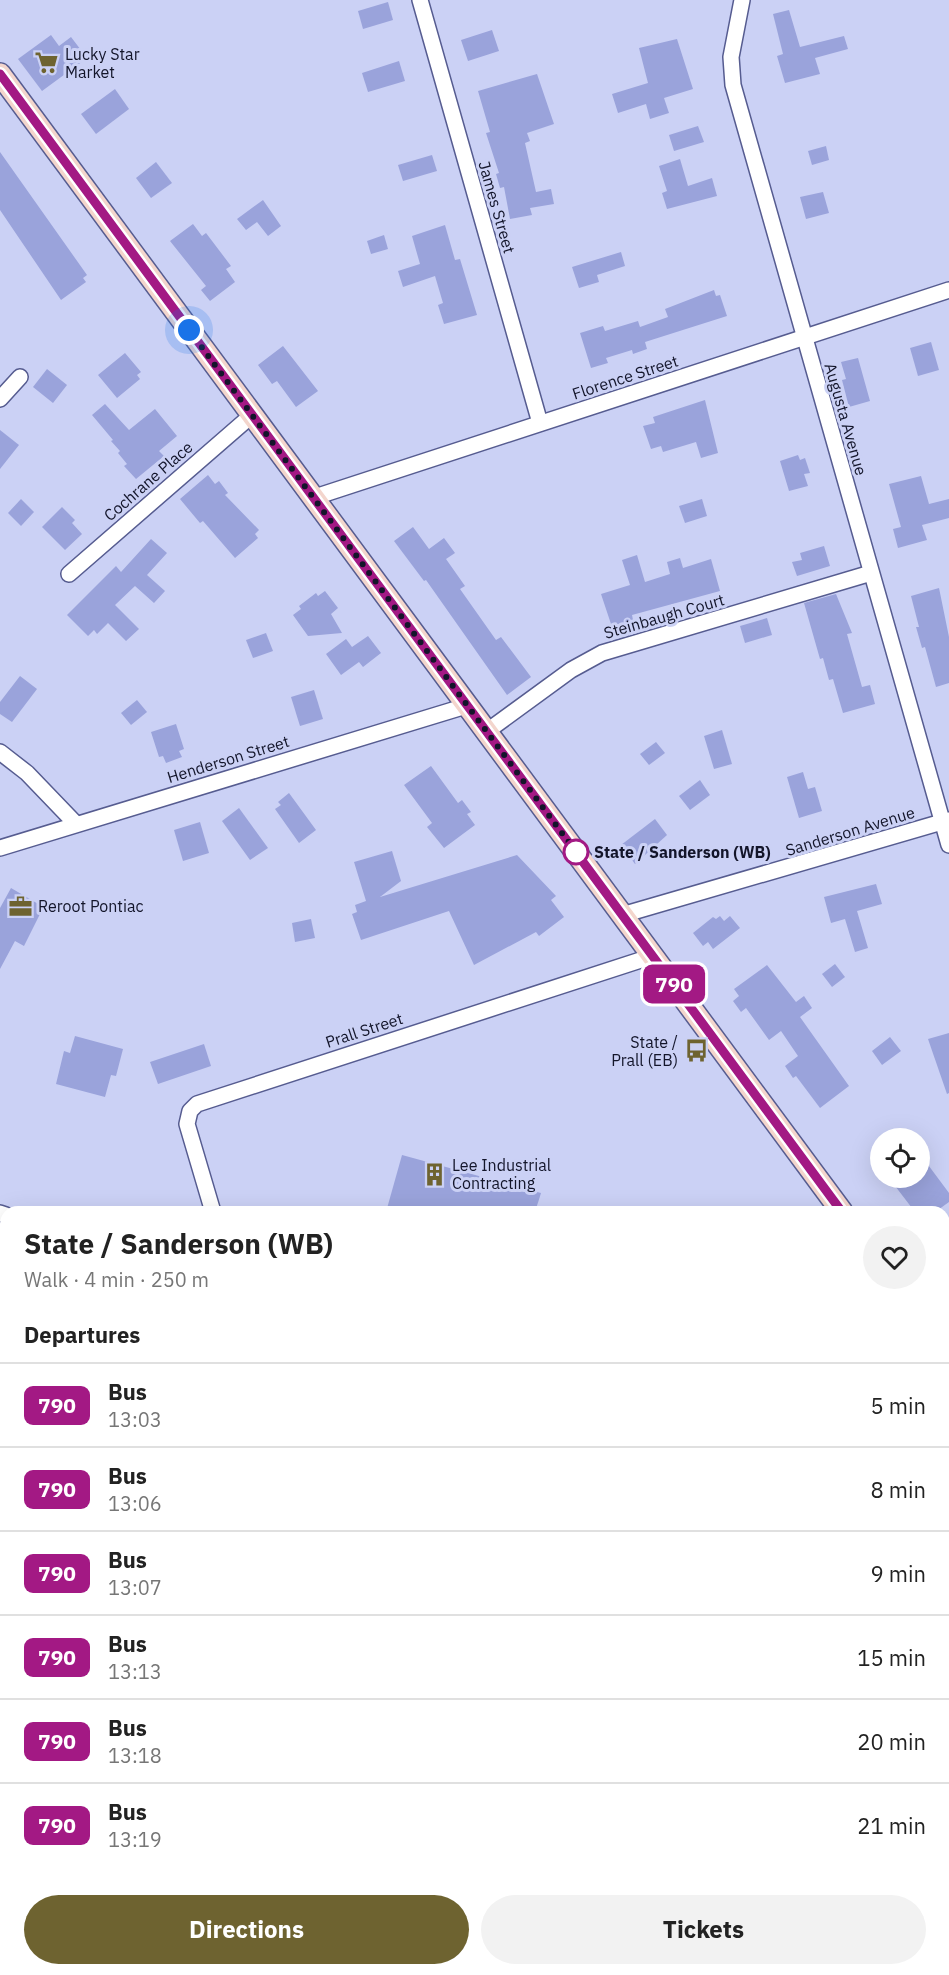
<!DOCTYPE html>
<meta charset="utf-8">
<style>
:root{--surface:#fff;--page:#f2f2f2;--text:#222;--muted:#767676;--line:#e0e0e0;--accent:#6e6330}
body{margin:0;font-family:"IBM Plex Sans",sans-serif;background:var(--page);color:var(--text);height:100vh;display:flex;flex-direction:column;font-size:22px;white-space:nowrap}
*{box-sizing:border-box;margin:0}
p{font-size:20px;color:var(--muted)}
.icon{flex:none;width:33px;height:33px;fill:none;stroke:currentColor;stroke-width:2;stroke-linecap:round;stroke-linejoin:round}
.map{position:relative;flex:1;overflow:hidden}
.details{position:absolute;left:0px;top:1206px;width:950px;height:770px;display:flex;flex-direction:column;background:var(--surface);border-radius:18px 18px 0 0;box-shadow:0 6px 24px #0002}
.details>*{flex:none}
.badge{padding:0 12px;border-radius:9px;font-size:21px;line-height:39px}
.tools{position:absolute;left:870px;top:1128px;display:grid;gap:12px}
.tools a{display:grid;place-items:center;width:60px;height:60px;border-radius:50%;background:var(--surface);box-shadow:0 6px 24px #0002;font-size:30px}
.you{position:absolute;width:30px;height:30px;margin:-15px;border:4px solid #fff;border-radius:50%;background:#1a73e8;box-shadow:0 0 0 9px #1a73e833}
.map>.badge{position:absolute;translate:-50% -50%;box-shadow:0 0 0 3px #fff}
h2{padding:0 24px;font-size:22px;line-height:54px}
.round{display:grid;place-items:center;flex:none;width:63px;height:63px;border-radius:32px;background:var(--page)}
.head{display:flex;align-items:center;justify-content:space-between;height:102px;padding:0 24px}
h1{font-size:28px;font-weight:700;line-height:45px}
.primary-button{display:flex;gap:12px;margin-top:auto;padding:12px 24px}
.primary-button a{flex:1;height:69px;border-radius:36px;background:var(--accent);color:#fff;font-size:24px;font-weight:700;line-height:69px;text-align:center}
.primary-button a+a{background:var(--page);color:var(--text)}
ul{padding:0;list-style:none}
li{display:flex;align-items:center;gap:18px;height:84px;padding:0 24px;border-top:2px solid var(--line)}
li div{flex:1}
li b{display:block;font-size:22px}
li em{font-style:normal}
li .badge{min-width:66px;font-weight:700;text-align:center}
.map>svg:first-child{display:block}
.building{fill:#9aa3db}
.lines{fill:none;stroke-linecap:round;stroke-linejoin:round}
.minor-casing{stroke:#565c90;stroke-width:18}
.secondary-casing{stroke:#565c90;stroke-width:24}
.trunk-casing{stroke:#fff;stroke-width:27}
.minor{stroke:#fff;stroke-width:15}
.secondary{stroke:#f3d5cc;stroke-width:21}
.trunk{stroke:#de9078;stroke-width:24}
.line-casing{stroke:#fff;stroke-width:14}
.line{stroke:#a31984;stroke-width:9}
.walk{stroke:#13152a;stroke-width:6;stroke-dasharray:0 10.8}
.stop-dot{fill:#fff;stroke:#a31984;stroke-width:3}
.labels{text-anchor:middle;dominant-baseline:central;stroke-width:6;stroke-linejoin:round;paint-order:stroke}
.poi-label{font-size:16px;fill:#13152a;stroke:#cbd1f5;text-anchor:start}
.street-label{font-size:16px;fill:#13152a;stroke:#cbd1f5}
.stop-label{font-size:16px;font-weight:bold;fill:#13152a;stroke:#cbd1f5;text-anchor:start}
</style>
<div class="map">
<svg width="949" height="1975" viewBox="0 0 949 1975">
<rect width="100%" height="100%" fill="#cbd1f5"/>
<g class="building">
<path d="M388 2 393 20 363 29 358 11Z"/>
<path d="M789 10 800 47 844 36 848 49 815 58 820 74 785 83 777 56 783 54 773 14Z"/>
<path d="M492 30 499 51 468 61 461 40Z"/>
<path d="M51 35 59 46 71 37 87 58 42 91 18 59Z"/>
<path d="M677 39 693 89 664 98 669 113 650 119 646 104 618 113 612 94 648 83 639 48Z"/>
<path d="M399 61 405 81 368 92 362 73Z"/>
<path d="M537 74 554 124 527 133 530 141 525 143 536 192 551 189 554 204 530 208 532 215 510 219 504 187 500 188 496 174 499 173 486 133 490 132 478 91Z"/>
<path d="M115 89 129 109 96 134 81 114Z"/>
<path d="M698 126 704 142 674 151 669 135Z"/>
<path d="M826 146 829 160 812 165 808 151Z"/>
<path d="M0 152 87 275 83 278 86 282 61 300 0 210Z"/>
<path d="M432 155 437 171 403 181 398 165Z"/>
<path d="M680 159 688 186 712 178 717 196 667 209 662 193 667 191 659 166Z"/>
<path d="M156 162 172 183 151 198 136 178Z"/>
<path d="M823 192 829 213 806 219 800 197Z"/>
<path d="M263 200 281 226 268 236 257 222 246 230 237 219Z"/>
<path d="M193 224 202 236 206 233 231 266 226 269 235 282 210 301 201 290 206 286 170 241Z"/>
<path d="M445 225 455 260 460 259 477 315 444 324 438 305 443 303 435 276 403 287 398 271 420 264 412 236Z"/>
<path d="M384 235 388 249 371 254 367 241Z"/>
<path d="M621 252 625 266 597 275 599 282 579 288 572 267Z"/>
<path d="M714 290 716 296 720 295 727 316 645 342 647 349 633 354 632 350 606 358 608 363 591 368 580 333 603 326 605 331 638 321 640 327 668 317 665 309Z"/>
<path d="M931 342 939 370 918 376 910 348Z"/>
<path d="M283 346 318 391 296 407 277 381 272 384 258 365Z"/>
<path d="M125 353 141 372 137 375 140 379 117 398 98 375Z"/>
<path d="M858 358 870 401 849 407 842 380 846 379 841 362Z"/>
<path d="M47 369 67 385 53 403 33 387Z"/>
<path d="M705 400 718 453 701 458 696 442 663 452 661 446 651 449 643 426 655 423 653 417Z"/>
<path d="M105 404 129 430 155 409 177 436 159 451 164 456 136 479 124 466 127 464 118 453 120 451 111 441 113 440 92 415Z"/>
<path d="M0 430 19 445 0 469Z"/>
<path d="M798 455 800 460 805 458 810 473 804 474 808 486 789 491 780 461Z"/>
<path d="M208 475 215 484 219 481 228 493 225 495 259 530 255 534 258 538 235 558 203 521 200 523 180 499Z"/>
<path d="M921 476 929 504 949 499V518L922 525 927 540 898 548 893 529 901 527 889 484Z"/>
<path d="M21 499 34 512 21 526 8 513Z"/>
<path d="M702 499 707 516 685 523 679 506Z"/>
<path d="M62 507 75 520 72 523 82 534 65 550 42 527Z"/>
<path d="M413 527 429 549 444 538 455 553 446 559 465 586 460 589 496 640 501 637 531 677 507 695 426 580 424 581 394 541Z"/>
<path d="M151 539 167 553 147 575 165 591 154 603 135 586 115 605 139 629 126 641 108 623 97 634 94 630 88 636 67 615 116 566 121 572Z"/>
<path d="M824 546 830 566 797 576 792 562 802 560 800 553Z"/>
<path d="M637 555 645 582 670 574 667 562 680 558 683 568 711 559 720 591 632 615 633 620 612 627 601 594 630 585 622 560Z"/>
<path d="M939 588 949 637V683L936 687 925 647 922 648 916 627H919L911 596Z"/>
<path d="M325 591 338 608 331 614 342 633 308 636 293 615 301 609 299 606 316 593 318 596Z"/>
<path d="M836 594 852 633 847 634 862 687 870 685 875 704 843 713 833 679 829 680 823 658 820 659 804 603Z"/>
<path d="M767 618 772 635 745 643 740 626Z"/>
<path d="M266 633 273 651 253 658 246 640Z"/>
<path d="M368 636 381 653 363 667 359 662 341 675 326 654 346 639 352 647Z"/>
<path d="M20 676 37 689 12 722 0 714V702Z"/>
<path d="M314 690 323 719 300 726 291 697Z"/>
<path d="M137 700 147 712 131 725 121 713Z"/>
<path d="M176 724 184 749 179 751 182 757 166 763 163 756 159 757 151 732Z"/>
<path d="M722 730 732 764 714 769 704 736Z"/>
<path d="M656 742 665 753 649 765 640 754Z"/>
<path d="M431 766 458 803 462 800 471 812 467 814 475 825 444 848 427 827 432 823 404 785Z"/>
<path d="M803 772 808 789 815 787 822 811 799 818 787 777Z"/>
<path d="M700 780 710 795 690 810 679 796Z"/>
<path d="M289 793 316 830 299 843 275 809 281 805 278 802Z"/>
<path d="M239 808 268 848 250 860 222 821Z"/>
<path d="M655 819 667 835 635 864 621 845Z"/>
<path d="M200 822 209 853 183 861 174 830Z"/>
<path d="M392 851 401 881 380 897 517 855 556 896 551 900 564 917 539 936 536 932 474 965 449 911 361 940 352 914 357 912 355 905 366 901 354 862Z"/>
<path d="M876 884 882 904 857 911 868 948 855 952 845 919 831 923 824 897Z"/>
<path d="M11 888 40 905 37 910 41 912 24 946 15 941 0 969V908Z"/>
<path d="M720 916 724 921 730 916 740 928 713 949 708 942 703 946 693 933 713 917 716 919Z"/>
<path d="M311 919 315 938 295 942 292 923Z"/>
<path d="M835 964 845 977 832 987 822 974Z"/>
<path d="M767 965 796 1002 804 996 812 1008 800 1017 849 1086 820 1108 796 1076 793 1078 785 1066 798 1056 781 1031 769 1040 746 1008 741 1012 733 1001 739 996 734 989Z"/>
<path d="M949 1033V1093L947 1094 928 1039Z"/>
<path d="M75 1036 123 1049 116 1076 111 1075 105 1097 56 1084 64 1051 70 1053Z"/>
<path d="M890 1037 901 1051 882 1065 872 1051Z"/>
<path d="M204 1044 211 1066 158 1084 150 1062Z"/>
<path d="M920 1154 949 1193V1202L935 1212H915L889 1178H920Z"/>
<path d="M402 1155 541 1193 535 1212H386Z"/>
</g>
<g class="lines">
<defs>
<g id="minor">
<path d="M420 0 540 423"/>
<path d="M742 0 731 57 733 85 949 845"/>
<path d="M0 399 20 377"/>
<path d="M312 498 949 290"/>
<path d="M69 574 252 415"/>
<path d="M486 732 571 670 602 653 871 573"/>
<path d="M0 752 27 773 76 824"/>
<path d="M0 848 466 706"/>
<path d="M622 915 949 820"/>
<path d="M213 1212 187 1124 190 1111 197 1104 653 956"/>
<path d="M0 1213 6 1215"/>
<path d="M944 1309 949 1305"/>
<path d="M0 1888 6 1890"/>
<path d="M179 1970 191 1975"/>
<path d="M341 1975 344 1970"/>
</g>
<g id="secondary">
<path d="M0 74 842 1212"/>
<path d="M944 1349 949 1356"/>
</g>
<g id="trunk">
<path d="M0 1526 6 1528"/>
<path d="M944 1781 949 1783"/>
</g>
</defs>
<use href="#minor" class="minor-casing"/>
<use href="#secondary" class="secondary-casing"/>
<use href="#trunk" class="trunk-casing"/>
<use href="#minor" class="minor"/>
<use href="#secondary" class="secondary"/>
<use href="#trunk" class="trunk"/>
</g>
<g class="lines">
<defs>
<path id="line" d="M0 74 842 1212"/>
</defs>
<use href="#line" class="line-casing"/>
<use href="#line" class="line"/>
<path class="walk" d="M189 330 576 852"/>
</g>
<defs>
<symbol id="supermarket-bare" viewBox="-9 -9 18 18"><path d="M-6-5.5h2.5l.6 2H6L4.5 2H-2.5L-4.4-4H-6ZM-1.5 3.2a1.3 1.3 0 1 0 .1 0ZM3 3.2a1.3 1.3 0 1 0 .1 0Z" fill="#6e6330" stroke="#cbd1f5" stroke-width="2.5" paint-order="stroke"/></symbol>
<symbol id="office-bare" viewBox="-9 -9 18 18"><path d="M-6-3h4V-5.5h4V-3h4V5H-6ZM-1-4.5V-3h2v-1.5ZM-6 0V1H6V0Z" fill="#6e6330" stroke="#cbd1f5" stroke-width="2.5" paint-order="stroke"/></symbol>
<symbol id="bus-bare" viewBox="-9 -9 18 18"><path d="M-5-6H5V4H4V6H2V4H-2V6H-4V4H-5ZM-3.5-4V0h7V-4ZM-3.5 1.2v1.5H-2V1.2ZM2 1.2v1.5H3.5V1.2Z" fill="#6e6330" stroke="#cbd1f5" stroke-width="2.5" paint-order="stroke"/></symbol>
<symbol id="building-bare" viewBox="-9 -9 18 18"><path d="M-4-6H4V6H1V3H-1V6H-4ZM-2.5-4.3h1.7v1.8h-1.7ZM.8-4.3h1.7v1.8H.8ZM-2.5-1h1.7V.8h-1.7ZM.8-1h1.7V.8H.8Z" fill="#6e6330" stroke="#cbd1f5" stroke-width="2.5" paint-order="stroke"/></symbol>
</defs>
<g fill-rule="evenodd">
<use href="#supermarket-bare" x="30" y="46" width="33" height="33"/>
<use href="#office-bare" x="4" y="890" width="33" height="33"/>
<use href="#bus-bare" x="680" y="1034" width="33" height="33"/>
<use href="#building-bare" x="418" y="1158" width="33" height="33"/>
</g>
<circle class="stop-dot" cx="576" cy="852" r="12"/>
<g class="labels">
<g class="poi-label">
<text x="65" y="54">Lucky Star<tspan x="65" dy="18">Market</tspan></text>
<text x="38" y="906">Reroot Pontiac</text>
<text x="678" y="1042" text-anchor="end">State /<tspan x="678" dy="18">Prall (EB)</tspan></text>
<text x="452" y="1165">Lee Industrial<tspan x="452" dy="18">Contracting</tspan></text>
</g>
<g class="street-label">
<text transform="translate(497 207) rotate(74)">James Street</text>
<text transform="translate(625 377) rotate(-18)">Florence Street</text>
<text transform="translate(846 419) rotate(74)">Augusta Avenue</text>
<text transform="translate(148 481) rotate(-41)">Cochrane Place</text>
<text transform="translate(664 616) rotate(-16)">Steinbaugh Court</text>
<text transform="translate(228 759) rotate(-17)">Henderson Street</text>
<text transform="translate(850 831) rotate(-17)">Sanderson Avenue</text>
<text transform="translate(364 1030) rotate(-18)">Prall Street</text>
</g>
<g class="stop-label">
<text x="594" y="852">State / Sanderson (WB)</text>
</g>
</g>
</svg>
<div class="tools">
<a><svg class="icon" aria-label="locate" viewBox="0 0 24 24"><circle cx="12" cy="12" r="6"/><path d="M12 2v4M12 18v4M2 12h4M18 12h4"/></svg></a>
</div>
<div class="you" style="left:189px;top:330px"></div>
<b class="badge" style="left:674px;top:984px;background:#a31984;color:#fff">790</b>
<section class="details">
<div class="head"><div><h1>State / Sanderson (WB)</h1><p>Walk · 4 min · 250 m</p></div><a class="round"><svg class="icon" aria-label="heart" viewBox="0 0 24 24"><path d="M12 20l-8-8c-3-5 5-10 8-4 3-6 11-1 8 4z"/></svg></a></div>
<h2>Departures</h2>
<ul>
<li><span class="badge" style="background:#a31984;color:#fff">790</span><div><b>Bus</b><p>13:03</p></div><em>5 min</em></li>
<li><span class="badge" style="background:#a31984;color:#fff">790</span><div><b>Bus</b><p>13:06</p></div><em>8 min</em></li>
<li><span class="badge" style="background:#a31984;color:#fff">790</span><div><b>Bus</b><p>13:07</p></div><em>9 min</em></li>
<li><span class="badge" style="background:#a31984;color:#fff">790</span><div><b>Bus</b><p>13:13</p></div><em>15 min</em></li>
<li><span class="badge" style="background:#a31984;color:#fff">790</span><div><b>Bus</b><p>13:18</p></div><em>20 min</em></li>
<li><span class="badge" style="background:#a31984;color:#fff">790</span><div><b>Bus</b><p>13:19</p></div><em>21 min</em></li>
</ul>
<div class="primary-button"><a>Directions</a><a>Tickets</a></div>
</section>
</div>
